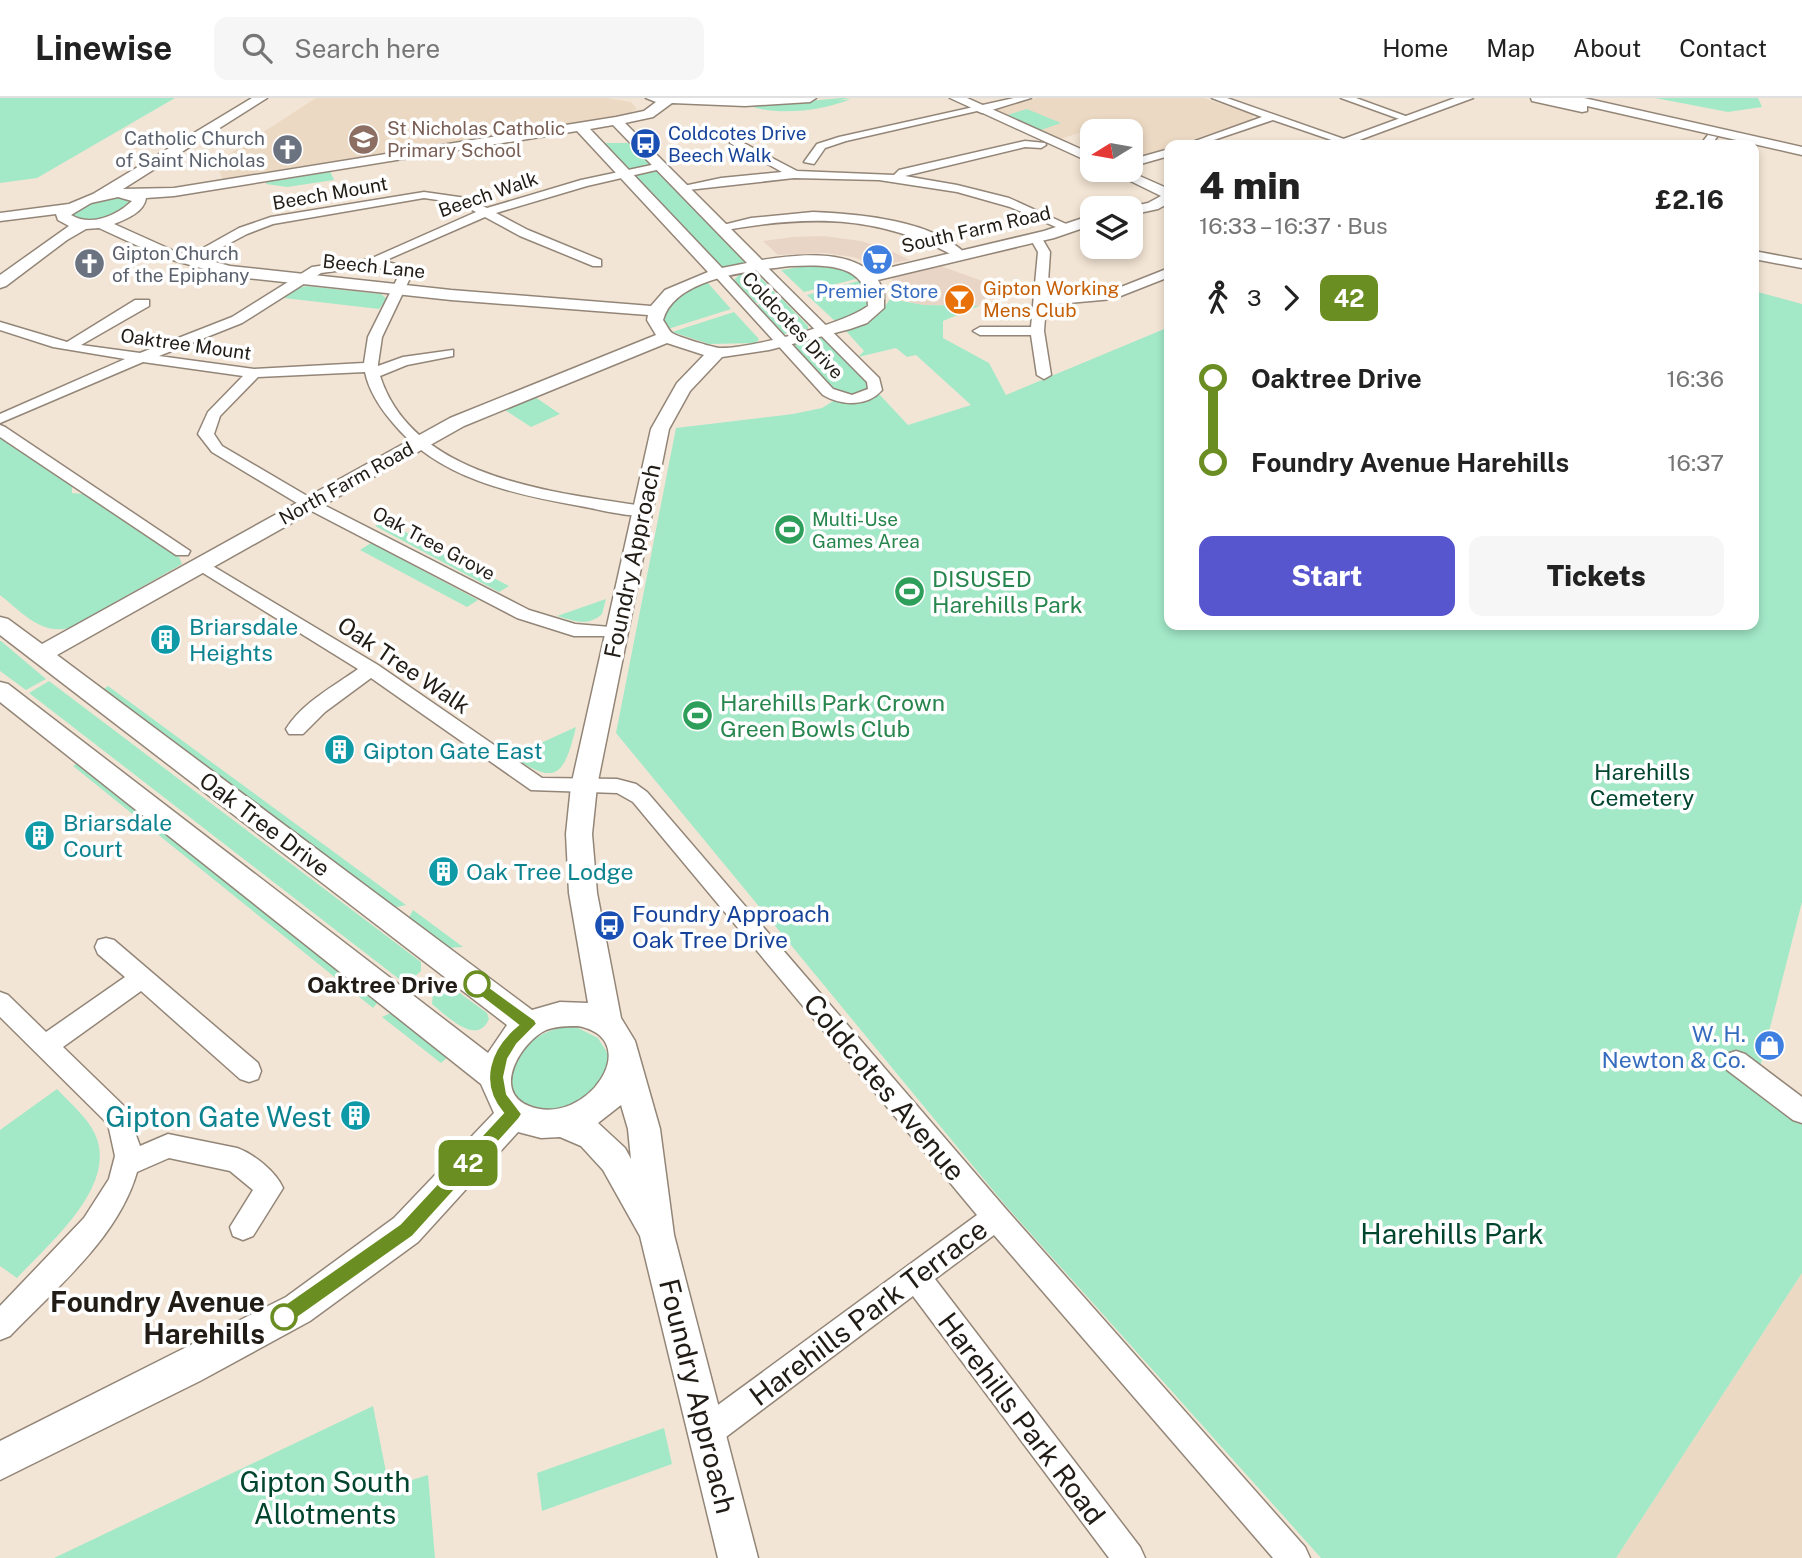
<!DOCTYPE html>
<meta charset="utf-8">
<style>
:root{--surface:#fff;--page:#f6f6f6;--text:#222;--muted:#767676;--line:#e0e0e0;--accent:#5856ce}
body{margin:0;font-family:"Public Sans",sans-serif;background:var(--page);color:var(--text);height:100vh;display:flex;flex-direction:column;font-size:26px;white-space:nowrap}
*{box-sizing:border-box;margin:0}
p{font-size:23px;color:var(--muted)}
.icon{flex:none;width:38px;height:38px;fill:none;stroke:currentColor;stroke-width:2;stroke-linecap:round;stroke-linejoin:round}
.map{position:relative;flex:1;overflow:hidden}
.details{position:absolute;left:1164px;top:42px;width:595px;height:490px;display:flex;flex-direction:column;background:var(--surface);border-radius:14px;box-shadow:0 4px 10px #0003}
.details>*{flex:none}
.badge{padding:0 14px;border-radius:10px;font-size:24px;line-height:46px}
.needle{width:46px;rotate:259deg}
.tools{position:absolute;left:1080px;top:21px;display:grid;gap:14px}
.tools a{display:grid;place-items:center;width:63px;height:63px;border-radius:14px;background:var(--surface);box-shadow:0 4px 10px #0003;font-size:35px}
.map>.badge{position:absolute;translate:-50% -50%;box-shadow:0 0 0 4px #fff}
.legs{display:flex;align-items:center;gap:10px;height:77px;padding:0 35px;font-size:23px}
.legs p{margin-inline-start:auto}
.overview{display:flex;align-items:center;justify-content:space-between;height:119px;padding:0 35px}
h1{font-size:38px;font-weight:800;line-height:52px}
.cta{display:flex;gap:14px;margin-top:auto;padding:14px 35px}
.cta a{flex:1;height:80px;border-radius:14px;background:var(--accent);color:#fff;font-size:28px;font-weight:800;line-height:80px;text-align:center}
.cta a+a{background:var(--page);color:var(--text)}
ul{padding:0 35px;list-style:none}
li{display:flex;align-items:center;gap:24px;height:84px;font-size:26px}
li i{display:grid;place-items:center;width:10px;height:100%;margin:0 9px;background:currentColor}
li i::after{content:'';width:18px;height:18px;margin:-9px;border:5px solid;border-radius:50%;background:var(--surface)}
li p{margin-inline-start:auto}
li:first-child i{background:linear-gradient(#0000 50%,currentColor 0)}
li:last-child i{background:linear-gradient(currentColor 50%,#0000 0)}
header{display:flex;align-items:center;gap:42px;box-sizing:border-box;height:98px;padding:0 35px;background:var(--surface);border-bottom:2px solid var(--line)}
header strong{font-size:33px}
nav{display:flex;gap:38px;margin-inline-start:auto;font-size:24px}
.search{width:490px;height:63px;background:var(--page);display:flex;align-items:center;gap:18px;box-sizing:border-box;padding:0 24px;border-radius:14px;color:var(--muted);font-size:26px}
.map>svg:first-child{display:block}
.commercial{fill:#e9d5c6}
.built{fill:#ecd9c3}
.green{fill:#a3e9c8}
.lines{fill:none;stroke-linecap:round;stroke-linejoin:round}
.minor-casing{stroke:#938678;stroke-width:3}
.tertiary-casing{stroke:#938678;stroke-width:3}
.minor{fill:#fff;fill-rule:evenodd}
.tertiary{fill:#fff;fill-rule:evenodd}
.line-1{fill:#6b8e23;stroke:#fff;stroke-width:2}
.stop-1-dot{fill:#fff;stroke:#6b8e23;stroke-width:3.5}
.labels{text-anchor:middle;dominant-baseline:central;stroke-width:7;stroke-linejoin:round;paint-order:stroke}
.far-education-label{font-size:19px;fill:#785e54;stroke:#fff;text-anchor:start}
.far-transit-label{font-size:19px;fill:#164399;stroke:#fff;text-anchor:start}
.far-worship-label{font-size:19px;fill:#5b616d;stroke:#fff;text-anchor:end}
.far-street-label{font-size:19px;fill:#211c16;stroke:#fff}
.far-food-label{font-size:19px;fill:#c56008;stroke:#fff;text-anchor:start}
.far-shop-label{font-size:19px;fill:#366cbe;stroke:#fff}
.far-leisure-label{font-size:19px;fill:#27864d;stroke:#fff;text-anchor:start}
.street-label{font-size:23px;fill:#211c16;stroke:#fff}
.leisure-label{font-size:23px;fill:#27864d;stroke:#fff;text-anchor:start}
.culture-label{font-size:23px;fill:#0d838f;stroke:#fff;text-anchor:start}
.park-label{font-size:23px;fill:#00452e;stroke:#fff}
.transit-label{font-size:23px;fill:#164399;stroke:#fff;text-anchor:start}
.stop-label{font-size:23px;font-weight:bold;fill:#211c16;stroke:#fff;text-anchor:end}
.shop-label{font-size:23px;fill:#366cbe;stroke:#fff;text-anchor:end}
.near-street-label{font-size:28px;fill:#211c16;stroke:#fff}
.near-culture-label{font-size:28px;fill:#0d838f;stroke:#fff;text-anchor:end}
.near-park-label{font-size:28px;fill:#00452e;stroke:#fff}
.near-stop-label{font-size:28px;font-weight:bold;fill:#211c16;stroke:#fff;text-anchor:end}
</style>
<header>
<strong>Linewise</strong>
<div class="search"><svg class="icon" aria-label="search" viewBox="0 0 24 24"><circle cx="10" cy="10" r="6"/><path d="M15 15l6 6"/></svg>Search here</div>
<nav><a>Home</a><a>Map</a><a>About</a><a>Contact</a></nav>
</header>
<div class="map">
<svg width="1802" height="1460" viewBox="0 0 1802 1460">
<rect width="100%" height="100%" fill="#f3e5d5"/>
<g class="commercial">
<path d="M792 139 824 138 861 143 887 151 910 162 876 168 853 159 824 155 778 157 763 143Z"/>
<path d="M941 168 996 188 979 208 924 207 897 202 896 189 892 180Z"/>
</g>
<g class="built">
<path d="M316 0H607L631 4 637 11 625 17 223 81 215 65Z"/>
<path d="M1037 0H1204L1253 17 1252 22 1135 60 1131 58 1130 33H1092V38L1082 34 1058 42 995 12Z"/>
<path d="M1802 1175V1460H1616Z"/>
</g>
<g class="green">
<path d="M0 0H175L37 80 0 85Z"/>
<path d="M842 0H849L836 3 851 1C822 13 779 18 749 8Z"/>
<path d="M1655 0H1758L1762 9 1728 14Z"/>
<path d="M1027 11 1061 25 1041 32 1007 17Z"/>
<path d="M603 45H629L651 67 629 72Z"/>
<path d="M655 72 747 166 724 172 633 77Z"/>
<path d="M330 73 334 82 287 89 266 86 267 83Z"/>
<path d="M116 98 133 103C117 119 93 128 71 118V115L79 108Z"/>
<path d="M806 168C822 169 847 170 860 180L804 194 781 172Z"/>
<path d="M741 175 757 176 780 200 756 205 734 182Z"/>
<path d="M862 182 865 198 871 204 865 212 836 224 807 197Z"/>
<path d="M707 184 731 211 668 231 662 220 664 209 689 189Z"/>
<path d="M306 188 381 196 387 201 379 211 284 200 298 190Z"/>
<path d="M1754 193 1802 206V804L1758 977 1802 1012V1175L1616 1460H1321L1006 1108 616 635 676 330 793 316 822 310 835 302 862 303 879 296 908 327 971 307 916 257 907 259 896 250 858 259 864 253 846 233C865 225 879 219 890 201L924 207 979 208 943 223V240L989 265 1006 297 1169 229V527H1754Z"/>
<path d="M782 201 808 228V231L784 236 757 207Z"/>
<path d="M734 214 759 241 756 245 709 246 672 234Z"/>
<path d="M823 239 868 285 869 292 856 298 835 293 792 247Z"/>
<path d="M535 299 560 316 531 329 505 312Z"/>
<path d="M0 340 72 388V395L84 396 179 459 182 466 72 529C42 539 22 514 0 497Z"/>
<path d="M384 423 509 488 499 494 375 428Z"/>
<path d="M371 445 478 502 467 509 360 452Z"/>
<path d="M606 501 602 516C588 529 574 523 557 518Z"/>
<path d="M0 543H1L46 581 26 592 0 573Z"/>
<path d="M49 583 421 864V873L412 881H399L29 595Z"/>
<path d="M108 588 406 807 393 810 99 594Z"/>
<path d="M576 629C564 677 557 689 512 658Z"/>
<path d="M82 662 379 903 373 910 73 668Z"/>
<path d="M413 812 463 849 445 850 408 821Z"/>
<path d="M447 889 453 890 487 915 489 921C477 949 447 918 432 906L433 896Z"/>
<path d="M391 915H395L451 956 441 965 382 919Z"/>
<path d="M565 929 578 930 598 940 608 956 609 965 597 995 560 1014 523 1007C490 971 528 935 565 929Z"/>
<path d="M57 991C69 1004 88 1020 95 1036 119 1088 48 1146 17 1180L0 1168V1032Z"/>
<path d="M373 1308 389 1389 428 1377 435 1460H54Z"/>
<path d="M664 1330 672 1366 542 1413 537 1375Z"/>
</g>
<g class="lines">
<defs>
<g id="minor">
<path d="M1014 0H1031L982 15 977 13 846 43 825 50 814 66 804 64 817 46 839 39Z"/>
<path d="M1212 0H1227L1361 47H1346L1273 22 1199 47H1184L1262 19Z"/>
<path d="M1341 0H1356L1411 20 1402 22Z"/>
<path d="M1708 37 1717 39 1711 47H1700Z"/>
<path d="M734 40 797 73 894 77 899 72 1025 43 1045 45 1046 47 1041 50 1025 49 905 78 957 87 1009 100 1075 130 1065 133 1010 109 957 94 879 82 794 80 679 93V89L721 80 782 74 730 45V41Z"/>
<path d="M1169 51V58L1130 69V62Z"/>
<path d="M661 65 667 68 665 70 587 88 496 115 528 132 601 162V168H593L520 138 485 119 384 163 399 167 411 178 382 239 378 266V268L403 259 453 252V258L407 267 380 278C413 381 553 394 643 408L651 413 649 416C632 421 598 411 580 408 512 396 438 380 393 325 380 310 369 293 365 274L258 279 220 318 214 336 222 348 314 402 529 512 575 526 622 530 625 534 622 538H574L517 520 302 408 212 354 198 336 208 314 243 278 143 264 0 325V316L125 261 53 249 0 232V224L67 244 135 202H149V208L81 247 140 255 232 219 312 169 370 161 476 114 459 105 424 100 273 126 247 136 192 165H184L182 162 239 130 271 119 424 94 466 100 487 110 581 82ZM373 168 389 173 398 179 368 239 364 265 254 271 159 258 242 225 321 175Z"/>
<path d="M813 114C859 116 932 122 966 156L960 160 956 159C878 116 807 117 721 133L715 129 751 120Z"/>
<path d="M1036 136 1040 137 1050 154 1047 199 1111 193 1169 170V179L1113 201 1046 207 1044 233 1051 277 1044 281 1037 277 1031 237H980L973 233 980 229H1031L1038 154 1030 140Z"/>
<path d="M1754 153 1802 162V170L1754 161Z"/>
<path d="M759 164 763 165 879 280 882 292C867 309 842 308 823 297L714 177 715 174H725L833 291 852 297 868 291 867 284 755 171 753 168Z"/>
<path d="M0 327 5 329 190 453 188 457H176L0 339Z"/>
<path d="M201 461 378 567 542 680 617 681 636 686 647 694 1005 1110 1305 1449 1310 1460H1273L994 1137 935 1181 1140 1449 1145 1460H1109L913 1198 718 1345 707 1349 696 1345 692 1334 696 1323 977 1117 633 704 617 695 531 692 371 580 325 614 303 636H289L286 631C302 605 334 588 358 571L195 470 192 466 195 462Z"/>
<path d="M106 840 114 842 258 965 261 973 258 981 249 984 240 981 141 893 63 949 126 1010 140 1048 168 1036 237 1050C254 1056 276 1074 283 1090L253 1138 243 1142 233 1138 230 1129 253 1092 230 1073 169 1060 137 1074C118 1140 56 1190 10 1238L0 1242V1208L84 1120 109 1081 115 1058 108 1026 0 919V894L8 897 46 934 125 879 98 856 95 849 98 842Z"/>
<path d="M1736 953 1745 956 1802 999V1025L1793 1022 1727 972 1724 964 1727 956Z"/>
</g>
<g id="tertiary">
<path d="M252 0H267L123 91 174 90 616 19 644 13 656 4 646 0H816L810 4 745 8 672 5 653 19 625 25 762 162C795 157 843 151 871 174L1044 133 1092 117V127L1054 140 878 182 884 194V210L867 225 850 231 769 252 722 259 690 293 669 331 597 688 592 736 597 795 621 920 635 943 660 1031 674 1137 758 1460H718L640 1138 603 1072 581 1048 560 1039 541 1040 518 1034 418 1144 310 1223 200 1283 0 1382V1343L286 1199 394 1120 494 1015 481 986 0 604V584L8 586 488 955 507 927 0 537V519L8 521 42 546 450 320 656 237 647 222 648 217 451 202 229 178 162 159 99 130 86 131 67 142 6 188 0 190V177L69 128 58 122 56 116 0 123V115L69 106 93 96ZM613 27 747 165 722 170 590 31ZM577 33 708 174 665 192 651 208 451 192 230 168 174 153 114 126C127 121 144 114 146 100L174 98ZM118 99 132 103C116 118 91 129 71 117L91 105ZM790 168C824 167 867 164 868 208 844 226 749 251 719 250 712 249 678 239 672 235 669 233 666 226 663 222 675 179 752 173 790 168ZM667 245 704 257 677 285 651 331 571 688 566 736 569 795 588 905 560 904 532 912 57 557 464 328ZM578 928C647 941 586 1031 529 1008 491 993 521 944 546 932 556 928 568 928 578 928ZM621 1007 628 1031 631 1061 625 1050 598 1025Z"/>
<path d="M950 0H967L1092 56V65Z"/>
<path d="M1455 0H1473L1346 47H1327Z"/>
<path d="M1531 0H1584L1802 49V57L1587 8V13L1582 14 1532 3Z"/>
<path d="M1108 72H1126L1169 91V105L1158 111 1130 117V110H1125L1148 105 1161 98Z"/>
</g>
</defs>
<use href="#minor" class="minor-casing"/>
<use href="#tertiary" class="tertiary-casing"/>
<use href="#minor" class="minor"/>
<use href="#tertiary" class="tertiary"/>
</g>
<path class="line-1" d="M477 880 535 922 537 926 517 946 508 961 504 979 507 996 522 1016 519 1021 413 1138 290 1225 284 1228 277 1225 275 1219 277 1212 400 1126 503 1015C478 985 489 951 518 927L471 891 469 886Z"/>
<defs>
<symbol id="school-disc" viewBox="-11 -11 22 22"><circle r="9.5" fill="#8d6e63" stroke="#fff"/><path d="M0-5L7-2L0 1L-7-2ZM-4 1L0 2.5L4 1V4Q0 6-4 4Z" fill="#fff"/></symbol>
<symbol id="bus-disc" viewBox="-11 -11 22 22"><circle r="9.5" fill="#1a4fb4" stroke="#fff"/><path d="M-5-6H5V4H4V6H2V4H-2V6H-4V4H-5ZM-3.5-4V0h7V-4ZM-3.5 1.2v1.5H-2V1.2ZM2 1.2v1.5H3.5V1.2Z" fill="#fff"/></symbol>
<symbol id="church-disc" viewBox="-11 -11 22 22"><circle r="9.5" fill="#6b7280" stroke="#fff"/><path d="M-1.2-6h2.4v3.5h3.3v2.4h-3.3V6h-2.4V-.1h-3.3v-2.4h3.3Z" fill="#fff"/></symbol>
<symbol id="supermarket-disc" viewBox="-11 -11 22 22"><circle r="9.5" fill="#3f7fe0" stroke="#fff"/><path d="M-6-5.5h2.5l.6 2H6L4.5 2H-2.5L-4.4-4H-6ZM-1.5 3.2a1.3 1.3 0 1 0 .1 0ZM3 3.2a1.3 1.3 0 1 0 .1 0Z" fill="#fff"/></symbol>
<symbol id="bar-disc" viewBox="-11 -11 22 22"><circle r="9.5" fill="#e8710a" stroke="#fff"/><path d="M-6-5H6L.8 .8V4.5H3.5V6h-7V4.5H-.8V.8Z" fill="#fff"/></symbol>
<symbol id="stadium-disc" viewBox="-11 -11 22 22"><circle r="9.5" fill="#2e9e5b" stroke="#fff"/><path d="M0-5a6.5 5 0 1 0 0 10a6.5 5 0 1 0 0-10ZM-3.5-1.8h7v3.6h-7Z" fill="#fff"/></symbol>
<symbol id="building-disc" viewBox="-11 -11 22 22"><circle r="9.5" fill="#0f9aa8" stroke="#fff"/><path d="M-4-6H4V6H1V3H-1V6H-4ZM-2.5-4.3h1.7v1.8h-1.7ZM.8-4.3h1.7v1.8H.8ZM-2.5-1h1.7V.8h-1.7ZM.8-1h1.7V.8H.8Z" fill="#fff"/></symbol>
<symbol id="shop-disc" viewBox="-11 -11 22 22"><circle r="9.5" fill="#3f7fe0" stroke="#fff"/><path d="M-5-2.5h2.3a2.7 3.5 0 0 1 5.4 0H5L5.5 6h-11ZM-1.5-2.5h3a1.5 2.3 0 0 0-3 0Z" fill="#fff"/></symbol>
</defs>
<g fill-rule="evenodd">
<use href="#school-disc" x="346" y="24" width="35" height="35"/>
<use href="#bus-disc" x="628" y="28" width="35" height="35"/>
<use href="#church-disc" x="270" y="34" width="35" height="35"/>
<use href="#supermarket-disc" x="860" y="144" width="35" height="35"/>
<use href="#church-disc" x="72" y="148" width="35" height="35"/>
<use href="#bar-disc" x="942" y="184" width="35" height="35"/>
<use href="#stadium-disc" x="772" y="414" width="35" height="35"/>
<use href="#stadium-disc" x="892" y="476" width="35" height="35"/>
<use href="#building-disc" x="148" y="524" width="35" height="35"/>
<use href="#stadium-disc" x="680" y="600" width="35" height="35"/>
<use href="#building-disc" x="322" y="634" width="35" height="35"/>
<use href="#building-disc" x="22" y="720" width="35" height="35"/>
<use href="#building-disc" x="426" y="756" width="35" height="35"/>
<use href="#bus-disc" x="592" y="810" width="35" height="35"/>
<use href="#shop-disc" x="1752" y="930" width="35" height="35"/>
<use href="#building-disc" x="338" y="1000" width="35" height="35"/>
</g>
<g class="stop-1-dot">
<circle cx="477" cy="886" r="12"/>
<circle cx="284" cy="1219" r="12"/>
</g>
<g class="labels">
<g class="far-education-label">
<text x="387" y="30">St Nicholas Catholic<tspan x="387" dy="22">Primary School</tspan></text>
</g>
<g class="far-transit-label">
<text x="668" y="35">Coldcotes Drive<tspan x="668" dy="22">Beech Walk</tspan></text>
</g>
<g class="far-worship-label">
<text x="265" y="40">Catholic Church<tspan x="265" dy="22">of Saint Nicholas</tspan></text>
<text x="112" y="155" text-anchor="start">Gipton Church<tspan x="112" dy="22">of the Epiphany</tspan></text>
</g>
<g class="far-street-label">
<text transform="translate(330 95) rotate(-10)">Beech Mount</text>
<text transform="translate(488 96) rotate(-19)">Beech Walk</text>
<text transform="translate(976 131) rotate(-13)">South Farm Road</text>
<text transform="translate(374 168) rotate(6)">Beech Lane</text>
<text transform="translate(793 227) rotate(47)">Coldcotes Drive</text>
<text transform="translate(186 246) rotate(8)">Oaktree Mount</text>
<text transform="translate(346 385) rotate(-29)">North Farm Road</text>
<text transform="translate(434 445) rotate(28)">Oak Tree Grove</text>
</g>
<g class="far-food-label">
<text x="983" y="190">Gipton Working<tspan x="983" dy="22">Mens Club</tspan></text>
</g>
<g class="far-shop-label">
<text x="877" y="193">Premier Store</text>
</g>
<g class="far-leisure-label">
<text x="812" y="421">Multi-Use<tspan x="812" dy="22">Games Area</tspan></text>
</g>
<g class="street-label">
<text transform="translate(632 463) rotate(-78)">Foundry Approach</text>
<text transform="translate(404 567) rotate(34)">Oak Tree Walk</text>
<text transform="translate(265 726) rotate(37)">Oak Tree Drive</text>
</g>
<g class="leisure-label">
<text x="932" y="480">DISUSED<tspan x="932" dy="26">Harehills Park</tspan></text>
<text x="720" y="604">Harehills Park Crown<tspan x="720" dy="26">Green Bowls Club</tspan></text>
</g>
<g class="culture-label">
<text x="189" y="528">Briarsdale<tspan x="189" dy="26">Heights</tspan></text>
<text x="363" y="652">Gipton Gate East</text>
<text x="63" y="724">Briarsdale<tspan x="63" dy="26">Court</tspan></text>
<text x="466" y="773">Oak Tree Lodge</text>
</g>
<g class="park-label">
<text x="1642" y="673">Harehills<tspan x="1642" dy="26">Cemetery</tspan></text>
</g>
<g class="transit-label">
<text x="632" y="815">Foundry Approach<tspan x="632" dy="26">Oak Tree Drive</tspan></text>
</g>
<g class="stop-label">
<text x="458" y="886">Oaktree Drive</text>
</g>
<g class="shop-label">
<text x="1746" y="935">W. H.<tspan x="1746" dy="26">Newton &amp; Co.</tspan></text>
</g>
<g class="near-street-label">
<text transform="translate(885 989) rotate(50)">Coldcotes Avenue</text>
<text transform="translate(868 1214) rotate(-37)">Harehills Park Terrace</text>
<text transform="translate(698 1298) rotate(76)">Foundry Approach</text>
<text transform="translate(1022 1320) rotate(53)">Harehills Park Road</text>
</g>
<g class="near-culture-label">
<text x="332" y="1018">Gipton Gate West</text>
</g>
<g class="near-park-label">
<text x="1452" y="1135">Harehills Park</text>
<text x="325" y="1383">Gipton South<tspan x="325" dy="32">Allotments</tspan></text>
</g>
<g class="near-stop-label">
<text x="265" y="1203">Foundry Avenue<tspan x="265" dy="32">Harehills</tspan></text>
</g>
</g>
</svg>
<div class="tools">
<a><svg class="needle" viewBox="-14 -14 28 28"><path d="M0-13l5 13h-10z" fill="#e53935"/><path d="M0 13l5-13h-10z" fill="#767676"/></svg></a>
<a><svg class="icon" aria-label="layers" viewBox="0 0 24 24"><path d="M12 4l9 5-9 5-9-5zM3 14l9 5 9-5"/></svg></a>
</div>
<b class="badge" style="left:468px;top:1065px;background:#6b8e23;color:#fff">42</b>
<section class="details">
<div class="overview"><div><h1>4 min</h1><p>16:33 – 16:37 · Bus</p></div><b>£2.16</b></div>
<div class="legs"><svg class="icon" aria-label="walk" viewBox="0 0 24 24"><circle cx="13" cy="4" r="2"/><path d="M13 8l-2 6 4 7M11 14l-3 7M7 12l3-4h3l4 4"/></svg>3<svg class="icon" aria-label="forward" viewBox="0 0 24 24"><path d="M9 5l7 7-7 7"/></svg><b class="badge" style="background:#6b8e23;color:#fff">42</b></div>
<ul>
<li><i style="color:#6b8e23"></i><b>Oaktree Drive</b><p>16:36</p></li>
<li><i style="color:#6b8e23"></i><b>Foundry Avenue Harehills</b><p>16:37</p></li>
</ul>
<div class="cta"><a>Start</a><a>Tickets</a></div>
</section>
</div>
